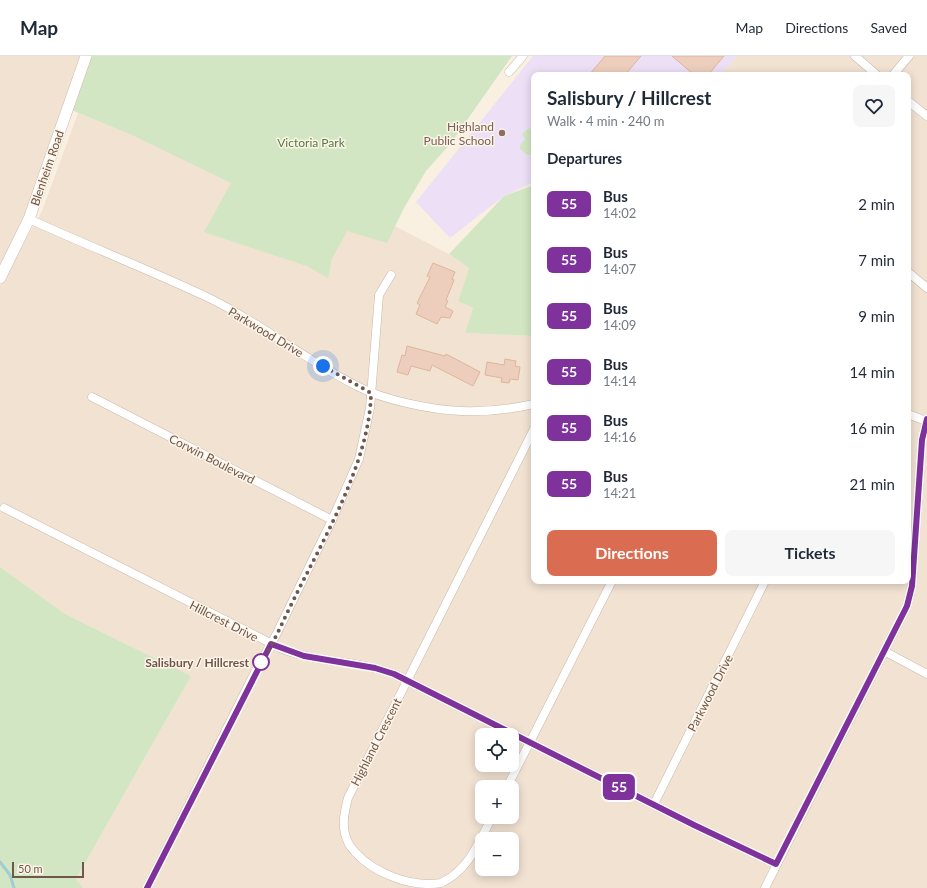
<!DOCTYPE html>
<meta charset="utf-8">
<style>
:root{--surface:#fff;--page:#f6f6f7;--text:#1f2937;--muted:#747a83;--line:#e0e1e3;--accent:#da6c51}
body{margin:0;font-family:Lato,sans-serif;background:var(--page);color:var(--text);height:100vh;display:flex;flex-direction:column;font-size:15px;white-space:nowrap}
*{box-sizing:border-box;margin:0}
p{font-size:13px;color:var(--muted)}
.icon{flex:none;width:22px;height:22px;fill:none;stroke:currentColor;stroke-width:2;stroke-linecap:round;stroke-linejoin:round}
.map{position:relative;flex:1;overflow:hidden}
.drawer{position:absolute;left:531px;top:16px;width:380px;height:512px;display:flex;flex-direction:column;background:var(--surface);border-radius:8px;box-shadow:0 2px 10px #0003}
.drawer>*{flex:none}
.badge{padding:0 8px;border-radius:6px;font-size:14px;line-height:26px}
.buttons{position:absolute;left:475px;top:672px;display:grid;gap:8px}
.buttons a{display:grid;place-items:center;width:44px;height:44px;border-radius:8px;background:var(--surface);box-shadow:0 2px 10px #0003;font-size:20px}
.scale{position:absolute;left:12px;bottom:10px;width:72px;box-sizing:border-box;padding-left:4px;border:2px solid #6f574b;border-top:0;font-size:11px;line-height:14px;white-space:nowrap;color:#6f574b;-webkit-text-stroke:3px #fdf4e8;paint-order:stroke}
.you{position:absolute;width:20px;height:20px;margin:-10px;border:3px solid #fff;border-radius:50%;background:#1a73e8;box-shadow:0 0 0 6px #1a73e833}
.map>.badge{position:absolute;translate:-50% -50%;box-shadow:0 0 0 2px #fff}
h2{padding:0 16px;font-size:15px;line-height:36px}
.round{display:grid;place-items:center;flex:none;width:42px;height:42px;border-radius:8px;background:var(--page)}
.headline{display:flex;align-items:center;justify-content:space-between;height:68px;padding:0 16px}
h1{font-size:19px;font-weight:700;line-height:30px}
.primary-button{display:flex;gap:8px;margin-top:auto;padding:8px 16px}
.primary-button a{flex:1;height:46px;border-radius:8px;background:var(--accent);color:#fff;font-size:16px;font-weight:700;line-height:46px;text-align:center}
.primary-button a+a{background:var(--page);color:var(--text)}
ul{padding:0;list-style:none}
li{display:flex;align-items:center;gap:12px;height:56px;padding:0 16px}
li div{flex:1}
li b{display:block;font-size:15px}
li em{font-style:normal}
li .badge{min-width:44px;font-weight:700;text-align:center}
header{display:flex;align-items:center;gap:24px;box-sizing:border-box;height:56px;padding:0 20px;background:var(--surface);border-bottom:1px solid var(--line)}
header strong{font-size:19px}
nav{display:flex;gap:22px;margin-inline-start:auto;font-size:14px}
.map>svg:first-child{display:block}
.residential{fill:#f1e2d2;fill-rule:evenodd}
.education{fill:#eddff6}
.green{fill:#d2e6c3}
.lines{fill:none;stroke-linecap:round;stroke-linejoin:round}
.stream{stroke:#a0ccd2;stroke-width:3}
.building{fill:#edcebc;stroke:#deb59e}
.street-casing{stroke:#c9b8aa;stroke-width:9}
.secondary-casing{stroke:#cfbaab;stroke-width:12}
.street{stroke:#fff;stroke-width:8}
.secondary{stroke:#fff;stroke-width:11}
.line-casing{stroke:#fff;stroke-width:9}
.line{stroke:#7f329c;stroke-width:6}
.walk{stroke:#6f574b;stroke-width:4;stroke-dasharray:0 7.2}
.education-dot{fill:#8d6e63;stroke:#fdf4e8;stroke-width:1.5}
.stop-dot{fill:#fff;stroke:#7f329c;stroke-width:2}
.labels{text-anchor:middle;dominant-baseline:central;stroke-width:3;stroke-linejoin:round;paint-order:stroke}
.education-label{font-size:12px;fill:#785e54;stroke:#fdf4e8;text-anchor:end}
.park-label{font-size:12px;fill:#577a47;stroke:#fdf4e8}
.street-label{font-size:12px;fill:#6f574b;stroke:#fdf4e8}
.stop-label{font-size:12px;font-weight:bold;fill:#6f574b;stroke:#fdf4e8;text-anchor:end}
</style>
<header>
<strong>Map</strong>
<nav><a>Map</a><a>Directions</a><a>Saved</a></nav>
</header>
<div class="map">
<svg width="927" height="832" viewBox="0 0 927 832">
<rect width="100%" height="100%" fill="#faf0e2"/>
<g class="residential">
<path d="M0 0H86L59 77 0 222Z"/>
<path d="M737 0H927V832H83L76 823 191 620 65 558 0 511V229L42 155 78 57 154 88 234 126 327 221 342 167 381 163 449 198 469 212 458 245 473 252 465 277 534 280V525H908V19H721ZM482 679H512V709H482ZM482 731H512V761H482ZM482 783H512V813H482Z"/>
</g>
<path class="education" d="M533 0H737L721 19H534V126L504 140 450 182 416 146Z"/>
<g class="green">
<path d="M81 0H512L451 87 426 115 404 152 387 187 347 175 332 203 328 222 307 210 204 176 231 127 134 80 64 51Z"/>
<path d="M529 72 534 77V97L532 99H527L520 93V89L525 83 522 78Z"/>
<path d="M534 129V280L465 277 473 252 458 245 469 212 449 198 504 140Z"/>
<path d="M0 511 65 558 191 620 76 823 83 832H0Z"/>
</g>
<g class="lines">
<path class="stream" d="M0 806 10 819 14 832"/>
</g>
<g class="building">
<path d="M605 0H641L625 19H589Z"/>
<path d="M672 0H724L708 19H694Z"/>
<path d="M433 207 455 216 452 223 454 224 446 244 448 245 445 251 453 255 450 262 441 261 437 268 416 258 420 249 417 247 430 221 427 220Z"/>
<path d="M407 290 445 300 446 298 480 316 473 330 432 309 430 315 411 310 408 319 397 316 402 299 405 300Z"/>
<path d="M505 303 516 305 515 310 520 311 518 324 510 323 509 327 501 326 502 322 485 319 487 306 504 309Z"/>
</g>
<g class="lines">
<defs>
<g id="street">
<path d="M855 0 877 19"/>
<path d="M509 16 523 0"/>
<path d="M893 19 909 0"/>
<path d="M908 45 927 60"/>
<path d="M29 163C88 190 150 214 209 242 261 267 305 304 357 330 383 344 432 354 462 355 486 356 511 353 534 348"/>
<path d="M908 216 927 232"/>
<path d="M92 341 332 464"/>
<path d="M908 358 926 365"/>
<path d="M4 452 280 592C316 607 358 604 394 618L694 769 776 808"/>
<path d="M884 595 927 618"/>
<path d="M507 731 612 525"/>
<path d="M654 748 765 525"/>
<path d="M492 761C479 786 469 814 441 827 411 832 374 817 355 796 353 793 349 790 348 786 341 772 344 757 348 742L534 373"/>
<path d="M147 832 254 618 276 579 332 464 359 403 370 352 379 239 391 219"/>
<path d="M765 832 907 550 912 530 922 384 927 363"/>
</g>
<path id="secondary" d="M0 222 29 163 86 0"/>
</defs>
<use href="#street" class="street-casing"/>
<use href="#secondary" class="secondary-casing"/>
<use href="#street" class="street"/>
<use href="#secondary" class="secondary"/>
</g>
<g class="lines">
<defs>
<path id="line" d="M147 832 271 588 304 600 375 612 394 618 694 769 776 808 907 550 912 530 922 384 927 363"/>
</defs>
<use href="#line" class="line-casing"/>
<use href="#line" class="line"/>
<path class="walk" d="M261 606C272 592 284 562 294 543 324 482 370 405 371 337L323 310"/>
</g>
<circle class="education-dot" cx="502" cy="77" r="4"/>
<circle class="stop-dot" cx="261" cy="606" r="8"/>
<g class="labels">
<g class="education-label">
<text x="494" y="70">Highland<tspan x="494" dy="14">Public School</tspan></text>
</g>
<g class="park-label">
<text x="311" y="86">Victoria Park</text>
</g>
<g class="street-label">
<text transform="translate(47 112) rotate(-71)">Blenheim Road</text>
<text transform="translate(266 276) rotate(31)">Parkwood Drive</text>
<text transform="translate(212 403) rotate(27)">Corwin Boulevard</text>
<text transform="translate(224 565) rotate(27)">Hillcrest Drive</text>
<text transform="translate(710 637) rotate(-63)">Parkwood Drive</text>
<text transform="translate(376 686) rotate(-63)">Highland Crescent</text>
</g>
<g class="stop-label">
<text x="249" y="606">Salisbury / Hillcrest</text>
</g>
</g>
</svg>
<div class="buttons">
<a><svg class="icon" aria-label="locate" viewBox="0 0 24 24"><circle cx="12" cy="12" r="6"/><path d="M12 2v4M12 18v4M2 12h4M18 12h4"/></svg></a>
<a>+</a>
<a>−</a>
</div>
<div class="scale">50 m</div>
<div class="you" style="left:323px;top:310px"></div>
<b class="badge" style="left:619px;top:731px;background:#7f329c;color:#fff">55</b>
<section class="drawer">
<div class="headline"><div><h1>Salisbury / Hillcrest</h1><p>Walk · 4 min · 240 m</p></div><a class="round"><svg class="icon" aria-label="heart" viewBox="0 0 24 24"><path d="M12 20l-8-8c-3-5 5-10 8-4 3-6 11-1 8 4z"/></svg></a></div>
<h2>Departures</h2>
<ul>
<li><span class="badge" style="background:#7f329c;color:#fff">55</span><div><b>Bus</b><p>14:02</p></div><em>2 min</em></li>
<li><span class="badge" style="background:#7f329c;color:#fff">55</span><div><b>Bus</b><p>14:07</p></div><em>7 min</em></li>
<li><span class="badge" style="background:#7f329c;color:#fff">55</span><div><b>Bus</b><p>14:09</p></div><em>9 min</em></li>
<li><span class="badge" style="background:#7f329c;color:#fff">55</span><div><b>Bus</b><p>14:14</p></div><em>14 min</em></li>
<li><span class="badge" style="background:#7f329c;color:#fff">55</span><div><b>Bus</b><p>14:16</p></div><em>16 min</em></li>
<li><span class="badge" style="background:#7f329c;color:#fff">55</span><div><b>Bus</b><p>14:21</p></div><em>21 min</em></li>
</ul>
<div class="primary-button"><a>Directions</a><a>Tickets</a></div>
</section>
</div>
